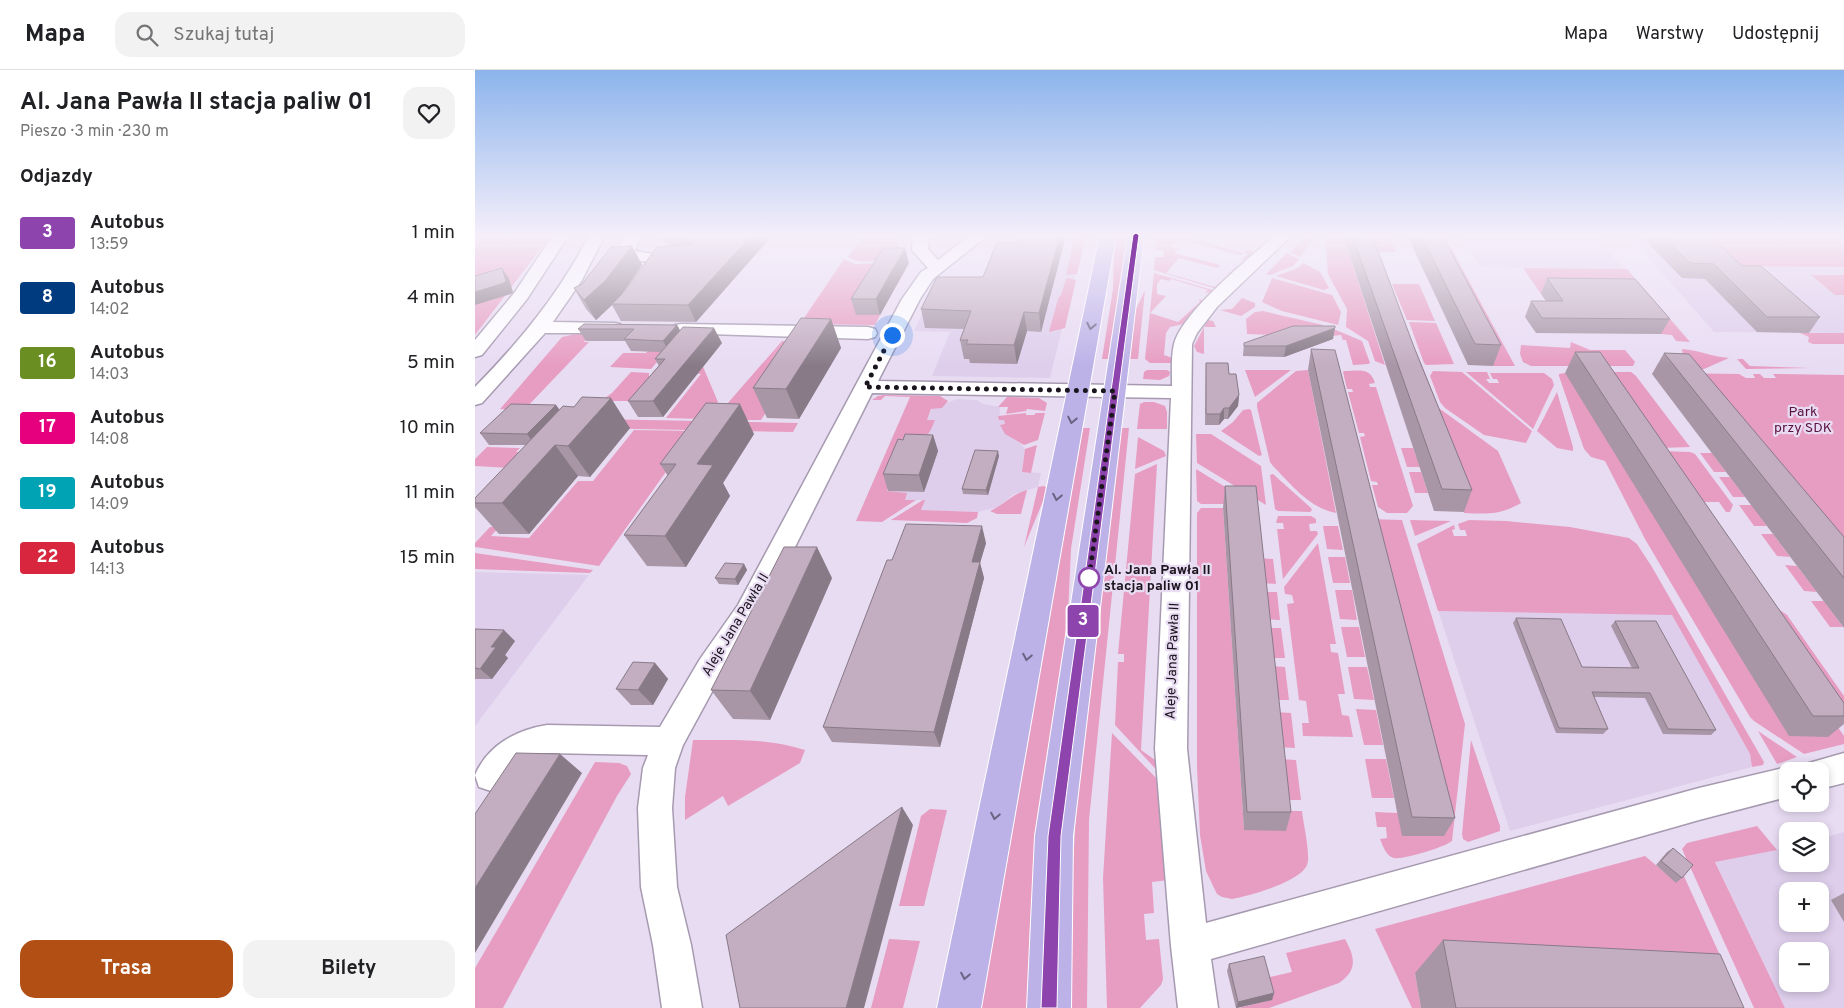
<!DOCTYPE html>
<html lang="pl">
<meta charset="utf-8">
<style>
:root{--surface:#fff;--page:#f2f2f2;--text:#202124;--muted:#757577;--line:#e0e0e0;--accent:#b14f15}
body{margin:0;font-family:Overpass,sans-serif;background:var(--page);color:var(--text);height:100vh;display:flex;flex-direction:column;font-size:19px;white-space:nowrap}
*{box-sizing:border-box;margin:0}
p{font-size:16px;color:var(--muted)}
.icon{flex:none;width:28px;height:28px;fill:none;stroke:currentColor;stroke-width:2;stroke-linecap:round;stroke-linejoin:round}
.map{position:relative;flex:1;overflow:hidden}
.panel{display:flex;flex-direction:column;background:var(--surface);width:475px}
.panel>*{flex:none}
.badge{padding:0 10px;border-radius:4px;font-size:18px;line-height:32px}
.fabs{position:absolute;left:1304px;top:692px;display:grid;gap:10px}
.fabs a{display:grid;place-items:center;width:50px;height:50px;border-radius:10px;background:var(--surface);box-shadow:0 2px 8px #0003;font-size:25px}
.you{position:absolute;width:25px;height:25px;margin:-12px;border:4px solid #fff;border-radius:50%;background:#1a73e8;box-shadow:0 0 0 8px #1a73e833}
.map>.badge{position:absolute;translate:-50% -50%;box-shadow:0 0 0 2px #fff}
h2{padding:0 20px;font-size:19px;line-height:45px}
.round{display:grid;place-items:center;flex:none;width:52px;height:52px;border-radius:15px;background:var(--page)}
.head{display:flex;align-items:center;justify-content:space-between;height:85px;padding:0 20px}
h1{font-size:24px;font-weight:700;line-height:38px}
.cta{display:flex;gap:10px;margin-top:auto;padding:10px 20px}
.cta a{flex:1;height:58px;border-radius:15px;background:var(--accent);color:#fff;font-size:20px;font-weight:700;line-height:58px;text-align:center}
.cta a+a{background:var(--page);color:var(--text)}
ul{padding:0;list-style:none}
li{display:flex;align-items:center;gap:15px;height:65px;padding:0 20px}
li div{flex:1}
li b{display:block;font-size:19px}
li em{font-style:normal}
li .badge{min-width:55px;font-weight:700;text-align:center}
header{display:flex;align-items:center;gap:30px;box-sizing:border-box;height:70px;padding:0 25px;background:var(--surface);border-bottom:1px solid var(--line)}
header strong{font-size:24px}
nav{display:flex;gap:28px;margin-inline-start:auto;font-size:18px}
.search{width:350px;height:45px;background:var(--page);display:flex;align-items:center;gap:12px;box-sizing:border-box;padding:0 18px;border-radius:15px;color:var(--muted);font-size:19px}
main{display:flex;flex:1;min-height:0}
.map>svg:first-child{display:block}
.built{fill:#deceec;fill-rule:evenodd}
.green{fill:#e79dc2}
.lines{fill:none;stroke-linecap:round;stroke-linejoin:round}
.minor-casing{stroke:#a69ab0;stroke-width:3}
.major-casing{stroke:#fff;stroke-width:2}
.minor{fill:#fff;fill-rule:evenodd}
.major{fill:#bcb2e8;fill-rule:evenodd}
.wall{fill:#a896a6}
.shaded-wall{fill:#887a87}
.building{fill:#c3aec1;stroke:#887a87}
.oneway{stroke:#6b6482}
.line{fill:#8e44ad;stroke:#fff}
.walk{stroke:#1a151d;stroke-width:5;stroke-dasharray:0 9}
.stop-dot{fill:#fff;stroke:#8e44ad;stroke-width:2.5}
.labels{text-anchor:middle;dominant-baseline:central;stroke-width:4.5;stroke-linejoin:round;paint-order:stroke}
.park-label{font-size:14px;fill:#59103d;stroke:#e8dcf3}
.stop-label{font-size:14px;font-weight:bold;fill:#1a151d;stroke:#e8dcf3;text-anchor:start}
.street-label{font-size:14px;fill:#1a151d;stroke:#e8dcf3}
</style>
<header>
<strong>Mapa</strong>
<div class="search"><svg class="icon" aria-label="search" viewBox="0 0 24 24"><circle cx="10" cy="10" r="6"/><path d="M15 15l6 6"/></svg>Szukaj tutaj</div>
<nav><a>Mapa</a><a>Warstwy</a><a>Udostępnij</a></nav>
</header>
<main>
<section class="panel">
<div class="head"><div><h1>Al. Jana Pawła II stacja paliw 01</h1><p>Pieszo · 3 min · 230 m</p></div><a class="round"><svg class="icon" aria-label="heart" viewBox="0 0 24 24"><path d="M12 20l-8-8c-3-5 5-10 8-4 3-6 11-1 8 4z"/></svg></a></div>
<h2>Odjazdy</h2>
<ul>
<li><span class="badge" style="background:#8e44ad;color:#fff">3</span><div><b>Autobus</b><p>13:59</p></div><em>1 min</em></li>
<li><span class="badge" style="background:#003b80;color:#fff">8</span><div><b>Autobus</b><p>14:02</p></div><em>4 min</em></li>
<li><span class="badge" style="background:#6b8e23;color:#fff">16</span><div><b>Autobus</b><p>14:03</p></div><em>5 min</em></li>
<li><span class="badge" style="background:#e6007e;color:#fff">17</span><div><b>Autobus</b><p>14:08</p></div><em>10 min</em></li>
<li><span class="badge" style="background:#00a3b4;color:#fff">19</span><div><b>Autobus</b><p>14:09</p></div><em>11 min</em></li>
<li><span class="badge" style="background:#d7263d;color:#fff">22</span><div><b>Autobus</b><p>14:13</p></div><em>15 min</em></li>
</ul>
<div class="cta"><a>Trasa</a><a>Bilety</a></div>
</section>
<div class="map">
<svg width="1369" height="938" viewBox="0 0 1369 938">
<rect width="100%" height="100%" fill="#e8dcf3"/>
<g class="built">
<path d="M548 165H610L575 308 457 306 475 262 439 261 459 218 504 219 516 186H541Z"/>
<path d="M986 165H1116L1124 170 1149 199 1005 197Z"/>
<path d="M1154 165H1364L1369 169V263L1239 262Z"/>
<path d="M482 329 502 330 508 334 525 337 524 350 529 349 530 354 550 379 547 402 566 403 563 417 539 424 523 437 503 442 446 440 449 430H429L432 423 412 422 427 386 451 369 459 350H452L457 339Z"/>
<path d="M1158 475 1275 684 1277 697 1035 761 945 485Z"/>
<path d="M0 502 114 505 0 656Z"/>
<path d="M1369 762V938H1310L1240 791 1312 778V794H1345V769ZM1312 821H1345V854H1312ZM1312 881H1345V914H1312Z"/>
</g>
<g class="green">
<path d="M0 165H76L0 265Z"/>
<path d="M388 165H416L427 180C411 188 390 197 373 187Z"/>
<path d="M600 165H611L602 204 591 205Z"/>
<path d="M642 165H653L634 289H627L638 219 639 184Z"/>
<path d="M682 165H703L768 183 773 179 780 183 774 189 765 190 774 184 768 183 766 185 705 169 695 177 703 179 699 183 745 195 742 198 704 188 691 203 740 217 762 196 764 197 742 219 679 200 680 187H689L688 180H681Z"/>
<path d="M831 165H841L825 187 815 182Z"/>
<path d="M850 165H868L910 295 900 291 893 271 871 257 872 239 853 204Z"/>
<path d="M897 165H913L921 182H904Z"/>
<path d="M952 165H969L1040 296H1018Z"/>
<path d="M1232 165H1366L1369 167V197L1265 196Z"/>
<path d="M812 183 824 189 818 196 795 205 791 204Z"/>
<path d="M369 189 380 194 412 193 405 245 400 255 325 254Z"/>
<path d="M828 193 845 202 854 218 849 220 801 206 823 198Z"/>
<path d="M1048 198 1152 199 1215 272 1201 271 1197 265 1186 264 1153 224H1066Z"/>
<path d="M679 203 741 221 730 223 733 220 696 209 694 211 686 209 682 214V224L691 226 675 243 703 252 725 232 724 229 728 231 726 236 709 254 695 257 691 263 689 285 701 289 700 293H675L670 289Z"/>
<path d="M1336 205H1369V225H1360Z"/>
<path d="M593 208 601 210 590 258 574 262 583 229 586 225 591 209Z"/>
<path d="M797 208 857 225 866 242 863 255 807 241 789 233 787 232Z"/>
<path d="M917 214H944L960 251 932 250Z"/>
<path d="M670 220 663 289H654L660 241Z"/>
<path d="M767 228 780 233V237L766 246 745 240 757 239Z"/>
<path d="M788 241 848 255 853 267 772 264 771 249 780 242Z"/>
<path d="M733 250 738 251 741 257H729V284L722 282 719 276Z"/>
<path d="M934 252 961 253 979 294 951 295 949 293Z"/>
<path d="M854 257 887 271 895 293 893 294 878 295 871 270H868L866 265 857 266Z"/>
<path d="M1325 263H1369V274H1338L1333 272 1334 267Z"/>
<path d="M100 264H116L109 272H114L49 340 25 339 87 267Z"/>
<path d="M185 268 202 269 176 299 135 297 148 283H171Z"/>
<path d="M307 271 337 272 286 350H238Z"/>
<path d="M1096 272 1115 280H1150L1160 292 1158 296H1056L1048 292 1045 284 1046 275 1095 278Z"/>
<path d="M1207 279C1224 280 1237 287 1254 288L1229 299 1192 298 1209 291Z"/>
<path d="M1262 289H1268L1275 296 1335 298 1271 299Z"/>
<path d="M226 292 243 332 228 349 191 348 226 304 217 303Z"/>
<path d="M672 300H692L695 302 694 306 685 310 668 309 669 302Z"/>
<path d="M770 300H816L780 327Z"/>
<path d="M833 300 861 443C834 438 816 414 798 396L795 392 782 337V333L821 301Z"/>
<path d="M869 301C884 301 895 297 900 313L894 314 895 317H901L938 436 932 443H912L903 437 897 415H903L902 412 896 411 885 367 890 366 889 363H884L873 322H878L877 319H872L868 302Z"/>
<path d="M934 301 961 336 1023 381 1046 433C1025 445 1013 444 989 443Z"/>
<path d="M958 301 987 302 1057 361 1051 373 1009 365 970 338 965 332 955 306Z"/>
<path d="M156 302 174 303V312L157 331H126L137 323Z"/>
<path d="M991 302H1012L1015 309H1011L1014 313H1024L1022 309H1018L1015 303H1069L1077 309 1079 315 1058 359Z"/>
<path d="M1134 302H1156L1161 306 1215 377 1185 378Z"/>
<path d="M1090 303 1358 650 1369 666V674L1329 684 1279 651 1275 647 1170 469 1130 391 1116 387 1109 379 1084 306V304Z"/>
<path d="M1200 303 1264 304 1271 308H1280L1278 304H1285L1289 308H1301L1298 304 1369 305V515Z"/>
<path d="M1082 322 1098 377V381L1082 378 1062 361Z"/>
<path d="M409 325 465 326 473 331 467 338 456 339 452 350H460C451 374 445 369 429 385 421 392 416 410 412 421L432 423 430 430H441L407 452 381 451 435 327 410 326 406 330H397L403 326Z"/>
<path d="M532 327 564 328 572 333 570 341 552 339 551 341 531 344 533 337H523Z"/>
<path d="M669 332H679L690 336 692 342V359H662L665 334Z"/>
<path d="M774 339 776 340 786 382 787 385 784 386 746 361 758 352 768 340Z"/>
<path d="M551 343V345H559L561 343H570L563 370 549 375 530 364 525 355 530 354 529 350H524L523 346Z"/>
<path d="M120 349 323 353 318 362 112 358Z"/>
<path d="M608 358H615L596 479 592 566 571 693 555 852 553 938H505Z"/>
<path d="M646 358H654L614 750 612 938H595L596 832 602 723Z"/>
<path d="M159 360 220 361 124 496 0 477V473L15 457H24L16 466 54 468 103 411H118Z"/>
<path d="M721 364H736L786 396 791 435 722 393Z"/>
<path d="M663 367 689 381 691 386 660 399Z"/>
<path d="M562 375 556 403 547 402 550 379Z"/>
<path d="M12 377 45 378 41 382 77 383 71 400 0 396V389Z"/>
<path d="M926 378H938L945 397H932Z"/>
<path d="M1186 381 1215 382 1220 384 1258 435 1255 442H1251L1244 432H1229Z"/>
<path d="M1225 383H1237L1251 402H1239Z"/>
<path d="M682 394 666 680 687 695 689 708 640 655 643 592H649V584H643L660 404Z"/>
<path d="M721 399 778 434H726L722 431Z"/>
<path d="M934 402H946L953 423H940Z"/>
<path d="M798 404 836 438 837 440 835 442 803 441 800 439 795 405Z"/>
<path d="M1244 407H1255L1270 427H1258Z"/>
<path d="M569 416 572 418 571 424 549 477 563 417Z"/>
<path d="M552 420 546 444H522L515 441C529 435 537 424 552 420Z"/>
<path d="M448 430H450L446 440 503 442 502 448 492 453 416 450Z"/>
<path d="M1264 435H1277L1292 456H1279Z"/>
<path d="M726 438H748L769 760 809 741H827C828 752 836 785 832 795 825 812 774 826 757 829L747 827 742 824 738 816 731 801 725 765 722 697V443Z"/>
<path d="M803 446H836L841 449V453L834 454 835 461H842L843 464 808 509 802 459H809L808 453H801Z"/>
<path d="M893 449 927 450 990 654 977 771C970 777 928 790 919 788 911 786 908 776 905 769L912 768 911 757H902L900 742 922 743Z"/>
<path d="M935 450 976 451 940 466Z"/>
<path d="M994 450 1031 451 1095 457 1154 468 1162 474 1177 497 1289 692 1288 695 1277 697 1275 684 1197 545 963 541 942 474 979 455 980 459 977 460 979 466H992L990 460H985L983 454Z"/>
<path d="M848 456H863L868 480 852 479Z"/>
<path d="M1286 464H1298L1315 487 1302 486Z"/>
<path d="M843 473 861 574H855L856 582 863 583 870 624H863L867 645 874 646 878 667 828 666 827 653H834L831 631 824 630 812 534 819 533 817 525 810 524 809 517Z"/>
<path d="M0 483 118 500 115 503 0 499Z"/>
<path d="M853 487H870L875 513H858Z"/>
<path d="M783 488 798 489 801 514 786 513Z"/>
<path d="M1310 495 1322 496 1342 522 1329 521Z"/>
<path d="M860 520H877L882 550 865 549Z"/>
<path d="M787 522H802L805 550 789 549Z"/>
<path d="M1279 522 1312 545 1369 626V653Z"/>
<path d="M1336 531H1349L1368 557H1355Z"/>
<path d="M866 557H884L890 587H872Z"/>
<path d="M790 558H806L810 588H793Z"/>
<path d="M794 596 810 597 814 630H798Z"/>
<path d="M873 597H892L899 630 879 629Z"/>
<path d="M881 639 901 640 908 675H889Z"/>
<path d="M799 642 816 643 820 678 803 677Z"/>
<path d="M1283 661 1322 687 1302 694Z"/>
<path d="M637 663 688 715 693 810 677 812 679 843 669 844 671 870 684 869 688 909 686 915 665 938H632L628 808Z"/>
<path d="M218 670C256 670 294 668 330 680L325 693 253 736 248 726 210 750V727Z"/>
<path d="M996 670 1025 756V761L993 772 988 769 987 764Z"/>
<path d="M804 689 821 690 826 730H808Z"/>
<path d="M890 689H911L919 728H897Z"/>
<path d="M120 692 144 693 152 696 156 704 142 726 28 938H0V898Z"/>
<path d="M455 739 472 740 449 836H424L446 746Z"/>
<path d="M1282 756 1302 780 1240 792 1310 938H1279L1207 779 1212 773Z"/>
<path d="M1170 786 1201 812 1208 804 1259 916 1198 938 940 903 946 938H937L900 859Z"/>
<path d="M414 869 445 871 428 938H396Z"/>
<path d="M870 869C880 887 883 900 864 913L794 938H763L796 930 790 908 817 902 811 883Z"/>
</g>
<g class="lines">
<defs>
<g id="minor">
<path d="M78 165H94L52 229 7 285 0 287V270L40 222Z"/>
<path d="M114 165H130L107 210 78 252 139 253 145 254 148 258 145 262 139 263H70L7 333 0 335V317C45 271 85 223 114 165Z"/>
<path d="M149 165H165L160 181 185 185 190 190 174 216H162L160 212 173 192 148 188 143 179Z"/>
<path d="M438 165H454L453 179 463 190 495 165H513L458 209 445 229 403 311 697 316C697 303 696 286 699 274 707 242 775 188 800 165H817L742 237 722 263 717 274 712 679 731 853 1224 718 1312 697 1324 701H1312V727L1224 750 736 889 743 938H703L696 876 680 679 696 328 397 323 287 543 245 607 208 675 200 698 197 738 202 817 216 875 227 938H187L178 875 166 817 163 738 168 698 173 685 72 683 59 686 51 691 28 717 16 721 4 717 0 705C13 675 41 660 72 655L185 657 225 589 263 535 427 229 446 202 453 198 437 180Z"/>
<path d="M206 254 393 257 400 259 402 263 400 267 393 269 200 263 197 259 200 255Z"/>
<path d="M1369 683V713L1345 719V701H1330L1334 693Z"/>
</g>
<g id="major">
<path d="M625 165H641L506 938H462Z"/>
<path d="M653 165H669L598 766 596 938H552L560 766Z"/>
</g>
</defs>
<use href="#minor" class="minor-casing"/>
<use href="#major" class="major-casing"/>
<use href="#minor" class="minor"/>
<use href="#major" class="major"/>
</g>
<g class="wall">
<path d="M178 165H295L296 167 221 252 146 251 137 235 121 250 111 239 99 218 107 214 157 176 167 195 144 227 198 176Z"/>
<path d="M591 165 566 262 552 261 542 294 495 293 494 289H489L485 270 489 259 450 258 446 239 508 207 542 172Z"/>
<path d="M868 165H897L939 277 997 420 989 442 959 441Z"/>
<path d="M932 165H967L1026 275 1018 296 993 295Z"/>
<path d="M1174 165H1234L1267 196 1345 247 1334 263 1282 262 1230 209 1207 208 1171 171Z"/>
<path d="M434 193 405 245H381L376 229Z"/>
<path d="M1072 208 1195 249 1186 264 1061 263 1050 247 1056 231H1071L1066 224Z"/>
<path d="M356 249 366 278 324 349 292 348 278 318Z"/>
<path d="M202 255 205 260 247 273 188 347H163L153 331 184 296 180 289 185 282 156 281 150 271H111L103 259Z"/>
<path d="M858 269 809 287 768 286 769 273Z"/>
<path d="M836 279 980 748 969 766H927L833 300Z"/>
<path d="M1100 282 1369 633V654L1353 667 1314 666 1090 303Z"/>
<path d="M1189 283 1369 467V558L1177 304Z"/>
<path d="M731 293 754 304 764 325 763 336 753 349H749L744 355H730Z"/>
<path d="M81 335 85 340 155 358 115 407 103 406 54 464H24L0 437V428L51 375H14L5 363Z"/>
<path d="M279 364 248 413 255 426 211 497 172 496 149 465 193 406 185 394Z"/>
<path d="M458 365 463 381 449 422 413 421 408 404Z"/>
<path d="M524 386 513 425 488 424 487 419Z"/>
<path d="M750 416 816 742 811 761 769 760 748 438Z"/>
<path d="M511 473 505 493 509 508 465 677 357 672 348 657 417 490Z"/>
<path d="M269 494 272 500 263 515 244 514 240 508Z"/>
<path d="M357 508 295 650 258 649 236 620Z"/>
<path d="M1041 548 1107 597 1157 598 1136 556 1140 551 1241 660 1236 665 1188 664 1170 628 1119 627 1133 659 1128 664 1081 663 1038 553Z"/>
<path d="M0 559 40 571 30 585 33 588 17 609H0Z"/>
<path d="M180 593 193 609 178 635H156L141 619Z"/>
<path d="M1198 778 1207 808 1201 813 1181 795 1192 782Z"/>
<path d="M1369 823V852L1356 830Z"/>
<path d="M968 870 1269 938H946L940 903Z"/>
<path d="M754 894 799 923 797 930 761 938 752 901Z"/>
</g>
<g class="shaded-wall">
<path d="M277 165H295L296 167 221 252 213 235Z"/>
<path d="M585 165H591L566 262 564 243Z"/>
<path d="M157 176 167 195 142 231 137 234V235L121 250 109 230Z"/>
<path d="M430 178 434 193 405 245 401 229Z"/>
<path d="M27 198 34 209 38 222 36 224 0 235V222Z"/>
<path d="M549 242 552 261 542 294 539 275Z"/>
<path d="M356 249 366 278 324 349 311 319Z"/>
<path d="M202 255 208 267 195 283 188 271Z"/>
<path d="M239 258 247 273 188 347 178 331Z"/>
<path d="M860 258 858 269 809 287 811 276Z"/>
<path d="M764 325 763 336 753 349 754 338Z"/>
<path d="M136 328 155 358 115 407 93 376Z"/>
<path d="M265 334 279 364 248 413 255 426 211 497 190 466 222 394Z"/>
<path d="M81 335 88 346 60 375 52 364Z"/>
<path d="M749 338V349L744 355 745 344Z"/>
<path d="M458 365 463 381 449 422 444 405Z"/>
<path d="M80 375 103 406 54 464 27 433Z"/>
<path d="M523 381 524 386 513 425 511 420Z"/>
<path d="M507 456 511 473 505 493 509 508 465 677 459 662 497 492Z"/>
<path d="M342 477 357 508 295 650 275 621Z"/>
<path d="M269 494 272 500 263 515 260 509Z"/>
<path d="M29 560 40 571 30 585 33 588 17 609 5 599 16 577Z"/>
<path d="M180 593 193 609 178 635 163 620Z"/>
<path d="M85 684 107 703 0 883V818Z"/>
<path d="M427 737 438 755 389 938H371Z"/>
<path d="M799 923 797 930 761 938 763 932Z"/>
</g>
<g class="building">
<path d="M201 165H277L213 235 137 234 147 224 182 177 218 174Z"/>
<path d="M545 165H585L564 243 549 242 539 275 491 274 493 270H485L496 241 446 239 462 207H508L522 172H542Z"/>
<path d="M877 165H897L939 277 997 420 967 419Z"/>
<path d="M946 165H967L1026 275 1000 274Z"/>
<path d="M1186 165H1234L1267 196H1286L1345 247H1292L1239 194 1215 193Z"/>
<path d="M157 176 130 211 109 230 99 218 107 214 136 177Z"/>
<path d="M408 178H430L401 229H376Z"/>
<path d="M27 198 31 211 29 213 0 222V206Z"/>
<path d="M1072 208 1160 209 1195 249 1067 248 1056 231H1088Z"/>
<path d="M326 248 356 249 311 319 278 318Z"/>
<path d="M109 254 202 255 188 271 149 269 159 259H103Z"/>
<path d="M818 256H860V258L811 276H769V273Z"/>
<path d="M208 257 239 258 178 331H153L190 289H180Z"/>
<path d="M836 279 860 280 980 748 937 747Z"/>
<path d="M1100 282H1125L1369 633V646H1338Z"/>
<path d="M1189 283 1214 284 1369 467V508Z"/>
<path d="M731 293H753L754 304H761L764 325 754 338H749L745 344H731Z"/>
<path d="M107 327 136 328 93 376 80 375 27 433H0V428L88 336 99 337Z"/>
<path d="M231 333 265 334 222 394 238 395 190 466 149 465 201 394H185Z"/>
<path d="M36 334 81 335 52 364 5 363Z"/>
<path d="M430 364 458 365 444 405 408 404 423 369 428 370Z"/>
<path d="M500 380 523 381 511 420 487 419Z"/>
<path d="M750 416H781L816 742H772Z"/>
<path d="M431 454 507 456 497 492H505L459 662 348 657 412 490H417Z"/>
<path d="M309 477H342L275 621 236 620Z"/>
<path d="M250 493 269 494 260 509 240 508Z"/>
<path d="M1041 548 1086 549 1107 597 1164 598 1140 551H1181L1241 660 1193 659 1175 623 1117 622 1133 659 1084 658Z"/>
<path d="M0 559 29 560 16 577H21L5 599 0 598Z"/>
<path d="M158 592 180 593 163 620 141 619Z"/>
<path d="M41 683 85 684 0 818V744Z"/>
<path d="M427 737 371 938H265L251 865Z"/>
<path d="M1198 778 1218 795 1207 808 1186 791Z"/>
<path d="M968 870 1245 884 1269 938H981Z"/>
<path d="M789 886 799 923 763 932 754 894Z"/>
</g>
<defs><path id="oneway-chevron" d="M-2-3.5L2.5 0L-2 3.5" fill="none" stroke-width="1.6" stroke-linecap="round" stroke-linejoin="round" transform="scale(1.25)"/></defs>
<g class="oneway">
<use href="#oneway-chevron" transform="translate(616 256) rotate(101)"/>
<use href="#oneway-chevron" transform="translate(597 350) rotate(102)"/>
<use href="#oneway-chevron" transform="translate(582 427) rotate(101)"/>
<use href="#oneway-chevron" transform="translate(552 587) rotate(101)"/>
<use href="#oneway-chevron" transform="translate(520 746) rotate(101)"/>
<use href="#oneway-chevron" transform="translate(490 906) rotate(101)"/>
</g>
<linearGradient id="sky" x2="0" y2="1"><stop stop-color="#8cb4ec"/><stop offset="0.56" stop-color="#f5effa"/><stop offset="1" stop-color="#f5effa" stop-opacity="0"/></linearGradient>
<rect width="1369" height="296" fill="url(#sky)"/>
<path class="line" d="M661 163 664 165 586 766 582 938H566L573 766 658 165Z"/>
<g class="lines">
<path class="walk" d="M417 265 390 317 640 321 614 508"/>
</g>
<circle class="stop-dot" cx="614" cy="508" r="10"/>
<g class="labels">
<g class="park-label">
<text x="1328" y="342">Park<tspan x="1328" dy="16">przy SDK</tspan></text>
</g>
<g class="stop-label">
<text x="629" y="500">Al. Jana Pawła II<tspan x="629" dy="16">stacja paliw 01</tspan></text>
</g>
<g class="street-label">
<text transform="translate(261 555) rotate(-59)">Aleje Jana Pawła II</text>
<text transform="translate(698 591) rotate(-88)">Aleje Jana Pawła II</text>
</g>
</g>
</svg>
<div class="fabs">
<a><svg class="icon" aria-label="locate" viewBox="0 0 24 24"><circle cx="12" cy="12" r="6"/><path d="M12 2v4M12 18v4M2 12h4M18 12h4"/></svg></a>
<a><svg class="icon" aria-label="layers" viewBox="0 0 24 24"><path d="M12 4l9 5-9 5-9-5zM3 14l9 5 9-5"/></svg></a>
<a>+</a>
<a>−</a>
</div>
<div class="you" style="left:417px;top:265px"></div>
<b class="badge" style="left:608px;top:551px;background:#8e44ad;color:#fff">3</b>
</div>
</main>
